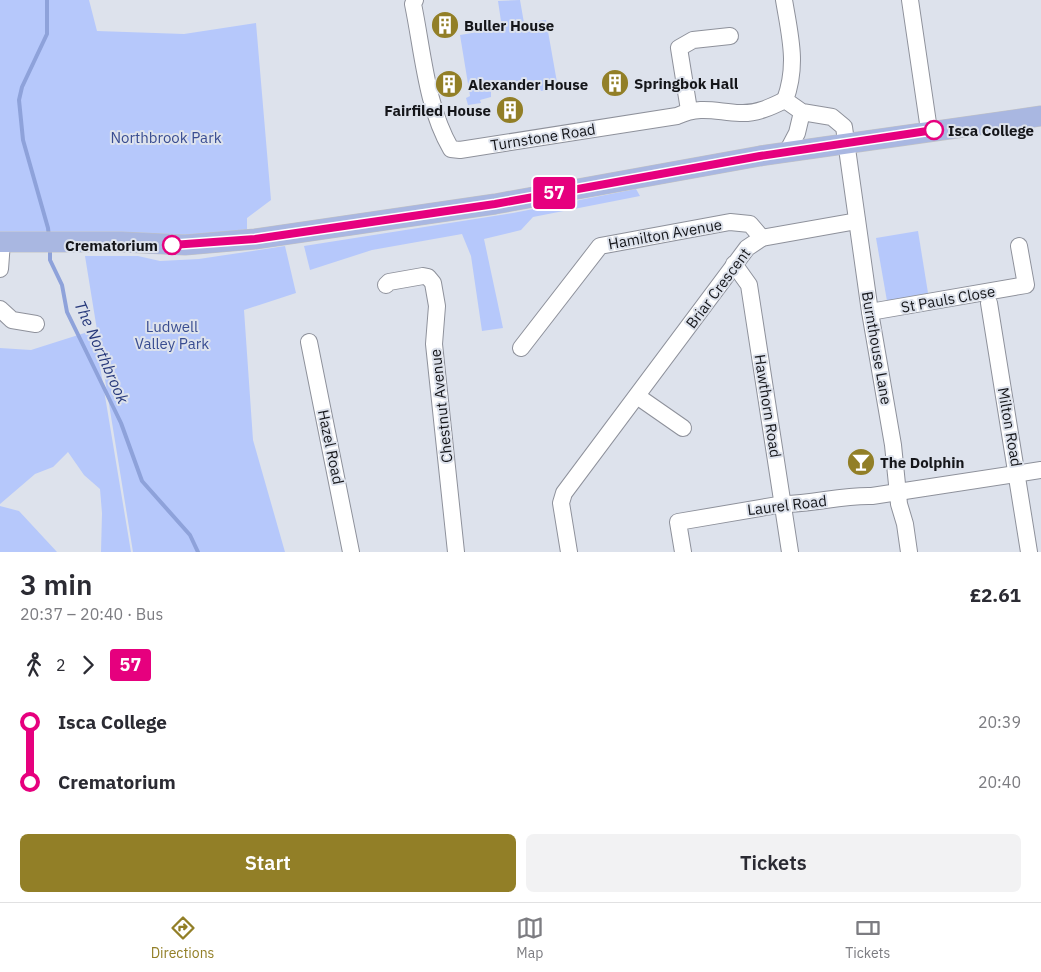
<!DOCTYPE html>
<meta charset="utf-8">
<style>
:root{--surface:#fff;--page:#f2f2f3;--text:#2b2b33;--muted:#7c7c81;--line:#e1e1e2;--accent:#927f27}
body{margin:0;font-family:"IBM Plex Sans",sans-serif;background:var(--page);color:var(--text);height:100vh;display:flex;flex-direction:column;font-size:19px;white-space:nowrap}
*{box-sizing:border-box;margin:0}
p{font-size:16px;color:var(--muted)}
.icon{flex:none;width:28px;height:28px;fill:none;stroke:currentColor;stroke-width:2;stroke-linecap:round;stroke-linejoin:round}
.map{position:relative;height:552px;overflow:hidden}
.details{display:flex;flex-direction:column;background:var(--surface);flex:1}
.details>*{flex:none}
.badge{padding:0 10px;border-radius:4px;font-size:18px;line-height:32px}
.map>.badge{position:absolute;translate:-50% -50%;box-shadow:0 0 0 2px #fff}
.legs{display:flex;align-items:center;gap:8px;height:55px;padding:0 20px;font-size:16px}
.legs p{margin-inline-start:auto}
.overview{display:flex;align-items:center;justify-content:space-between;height:85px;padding:0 20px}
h1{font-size:28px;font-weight:600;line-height:38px}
.primary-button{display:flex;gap:10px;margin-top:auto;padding:10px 20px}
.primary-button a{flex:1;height:58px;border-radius:8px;background:var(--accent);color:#fff;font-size:20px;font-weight:600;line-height:58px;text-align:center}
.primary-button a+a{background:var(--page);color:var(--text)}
ul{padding:0 20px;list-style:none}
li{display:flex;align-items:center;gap:18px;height:60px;font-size:19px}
li i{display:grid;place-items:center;width:8px;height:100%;margin:0 6px;background:currentColor}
li i::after{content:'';width:12px;height:12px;margin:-6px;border:4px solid;border-radius:50%;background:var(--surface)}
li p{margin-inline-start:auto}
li:first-child i{background:linear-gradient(#0000 50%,currentColor 0)}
li:last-child i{background:linear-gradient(currentColor 50%,#0000 0)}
.dock{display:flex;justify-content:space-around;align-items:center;height:70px;border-top:1px solid var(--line);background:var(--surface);font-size:14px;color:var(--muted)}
.dock a{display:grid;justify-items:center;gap:2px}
.dock .selected{color:var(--accent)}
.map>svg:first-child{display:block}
.green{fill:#b6c8fb}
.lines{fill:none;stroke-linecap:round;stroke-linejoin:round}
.stream{stroke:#8ea2da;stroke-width:4}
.minor-casing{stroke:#8e919b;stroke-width:18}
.major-casing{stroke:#c2c2c3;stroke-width:21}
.minor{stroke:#fff;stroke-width:16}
.major{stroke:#a9b7e1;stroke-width:20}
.line-1-casing{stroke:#fff;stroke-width:11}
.line-1{stroke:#e6007e;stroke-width:8}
.stop-1-dot{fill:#fff;stroke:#e6007e;stroke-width:2.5}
.labels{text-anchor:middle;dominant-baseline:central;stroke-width:4;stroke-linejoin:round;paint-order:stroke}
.poi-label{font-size:15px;font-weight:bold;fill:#15161a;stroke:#dde2ec;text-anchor:start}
.stop-label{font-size:15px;font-weight:bold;fill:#15161a;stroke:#dde2ec;text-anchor:start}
.park-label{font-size:15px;fill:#394d91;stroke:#dde2ec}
.street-label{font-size:15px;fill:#15161a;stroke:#dde2ec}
.water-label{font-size:16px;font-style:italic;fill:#27397b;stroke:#dde2ec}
</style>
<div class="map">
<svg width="1041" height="552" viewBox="0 0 1041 552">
<rect width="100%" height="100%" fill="#dde2ec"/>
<g class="green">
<path d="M0 0H89L97 31 184 34 256 23 271 200 247 218V231L178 236 0 233Z"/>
<path d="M520 0 524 23 546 20 558 88 541 91 539 86 526 88 525 85 491 91V97L480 100 481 103 468 105 466 98 470 96 460 35 502 28 498 1Z"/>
<path d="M636 189 640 196 533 217 521 230 484 239 503 328 482 331 471 256 462 234 372 250 310 270 304 246 513 213Z"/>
<path d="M918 231 928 293 887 301 876 238Z"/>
<path d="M285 246 296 293 244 310 253 440 285 552H133L85 256H138L160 261 199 259Z"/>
<path d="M94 330 131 552H101L102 513 100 489 84 475 68 452 53 467 35 474 0 504V348L31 350Z"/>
<path d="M0 506 19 511 57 552H0Z"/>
</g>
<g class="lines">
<g class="stream">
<path d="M47 0V34L22 87 19 100 23 140 48 228 49 237"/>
<path d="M50 249V260L62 285 67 312 121 423 142 481 190 535 198 552"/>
</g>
<defs>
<g id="minor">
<path d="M415 0 413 4C423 52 426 106 451 149L460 150 677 116C701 105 716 112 740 113 756 114 771 107 785 100"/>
<path d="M784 0C790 36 798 65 785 100L802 112 832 117 844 127 870 312 893 445 899 504 905 524 909 552"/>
<path d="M910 0 929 130"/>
<path d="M689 110 679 48 693 40 730 36"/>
<path d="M787 152 797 133 802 112"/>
<path d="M734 264 749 285 790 552"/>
<path d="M0 269 2 242"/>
<path d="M386 285 389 282 423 276 428 277 433 283 437 306 434 344 456 552"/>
<path d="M989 303 1029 552"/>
<path d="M0 309 12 320 36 324"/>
<path d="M870 312 1026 285 1019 246"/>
<path d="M309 342 351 552"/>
<path d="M521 348 600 246 730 222 750 224 762 238"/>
<path d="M637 396 683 428"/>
<path d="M569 552 561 503 564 493 747 248 762 238 857 221"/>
<path d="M683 552 678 522 784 504C813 504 842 495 872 496L1041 470"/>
</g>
<path id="major" d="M0 242H121L185 245 255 239 495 204 760 156 1041 116"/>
</defs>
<use href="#minor" class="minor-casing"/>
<use href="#major" class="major-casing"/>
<use href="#minor" class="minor"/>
<use href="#major" class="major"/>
</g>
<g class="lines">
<defs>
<path id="line-1" d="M172 245 255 239 495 204 760 156 934 130"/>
</defs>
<use href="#line-1" class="line-1-casing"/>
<use href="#line-1" class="line-1"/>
</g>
<defs>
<symbol id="building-disc" viewBox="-11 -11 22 22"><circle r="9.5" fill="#927f27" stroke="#dde2ec"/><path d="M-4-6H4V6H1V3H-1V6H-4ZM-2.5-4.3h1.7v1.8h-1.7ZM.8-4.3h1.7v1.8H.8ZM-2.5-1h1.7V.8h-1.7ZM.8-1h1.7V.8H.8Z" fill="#fff"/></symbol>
<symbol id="bar-disc" viewBox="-11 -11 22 22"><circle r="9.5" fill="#927f27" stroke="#dde2ec"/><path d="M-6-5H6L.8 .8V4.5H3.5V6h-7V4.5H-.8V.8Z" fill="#fff"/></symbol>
</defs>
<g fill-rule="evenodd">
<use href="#building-disc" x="429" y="9" width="32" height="32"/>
<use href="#building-disc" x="599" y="67" width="32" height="32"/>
<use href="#building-disc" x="433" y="68" width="32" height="32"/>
<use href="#building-disc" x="494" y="94" width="32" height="32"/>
<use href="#bar-disc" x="845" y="446" width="32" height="32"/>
</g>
<g class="stop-1-dot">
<circle cx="934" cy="130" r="9"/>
<circle cx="172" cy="245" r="9"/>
</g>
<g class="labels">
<g class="poi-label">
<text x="464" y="25">Buller House</text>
<text x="634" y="83">Springbok Hall</text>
<text x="468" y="84">Alexander House</text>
<text x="491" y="110" text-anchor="end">Fairfiled House</text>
<text x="880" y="462">The Dolphin</text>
</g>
<g class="stop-label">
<text x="948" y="130">Isca College</text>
<text x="158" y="245" text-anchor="end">Crematorium</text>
</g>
<g class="park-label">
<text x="166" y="137">Northbrook Park</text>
<text x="172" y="326">Ludwell<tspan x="172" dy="17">Valley Park</tspan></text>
</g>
<g class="street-label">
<text transform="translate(543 137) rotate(-9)">Turnstone Road</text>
<text transform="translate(665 234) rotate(-10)">Hamilton Avenue</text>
<text transform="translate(718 288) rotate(-53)">Briar Crescent</text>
<text transform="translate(948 299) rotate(-10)">St Pauls Close</text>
<text transform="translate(877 348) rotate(80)">Burnthouse Lane</text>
<text transform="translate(441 406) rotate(-96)">Chestnut Avenue</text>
<text transform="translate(768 406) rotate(81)">Hawthorn Road</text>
<text transform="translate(1010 427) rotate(80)">Milton Road</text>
<text transform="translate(331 447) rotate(78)">Hazel Road</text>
<text transform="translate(787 505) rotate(-7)">Laurel Road</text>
</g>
<g class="water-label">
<text transform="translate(102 352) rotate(66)">The Northbrook</text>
</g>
</g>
</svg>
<b class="badge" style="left:554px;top:193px;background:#e6007e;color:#fff">57</b>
</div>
<section class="details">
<div class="overview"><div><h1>3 min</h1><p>20:37 – 20:40 · Bus</p></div><b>£2.61</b></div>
<div class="legs"><svg class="icon" aria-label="walk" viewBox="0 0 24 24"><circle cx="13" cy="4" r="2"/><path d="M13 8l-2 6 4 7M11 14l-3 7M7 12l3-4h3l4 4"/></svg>2<svg class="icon" aria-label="forward" viewBox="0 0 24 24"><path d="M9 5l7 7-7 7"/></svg><b class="badge" style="background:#e6007e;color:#fff">57</b></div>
<ul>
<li><i style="color:#e6007e"></i><b>Isca College</b><p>20:39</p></li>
<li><i style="color:#e6007e"></i><b>Crematorium</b><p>20:40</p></li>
</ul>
<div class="primary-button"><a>Start</a><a>Tickets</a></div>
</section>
<nav class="dock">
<a class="selected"><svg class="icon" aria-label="directions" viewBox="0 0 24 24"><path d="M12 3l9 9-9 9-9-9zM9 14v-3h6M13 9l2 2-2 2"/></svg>Directions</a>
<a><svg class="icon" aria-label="map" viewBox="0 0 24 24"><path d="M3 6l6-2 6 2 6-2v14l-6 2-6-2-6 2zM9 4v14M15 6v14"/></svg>Map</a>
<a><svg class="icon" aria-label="tickets" viewBox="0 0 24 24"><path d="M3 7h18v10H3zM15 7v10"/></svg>Tickets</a>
</nav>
